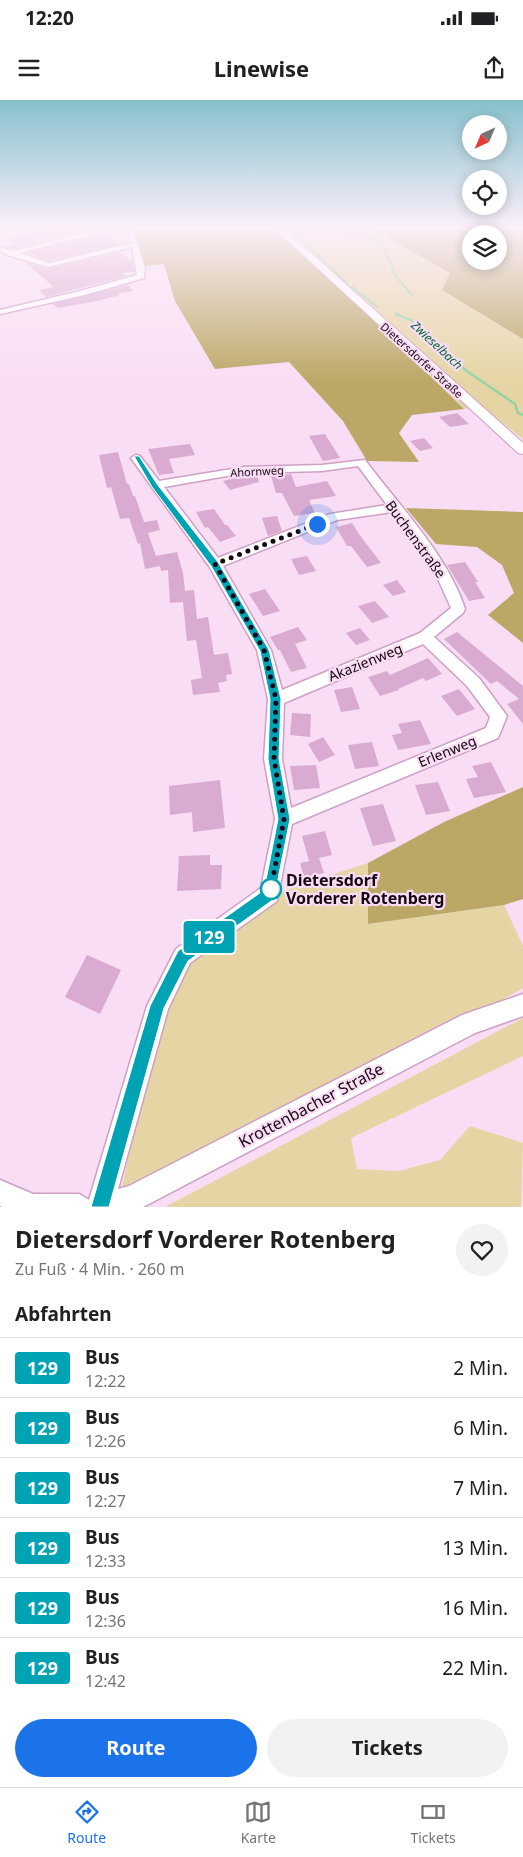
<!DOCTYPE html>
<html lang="de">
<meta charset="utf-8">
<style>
:root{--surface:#fff;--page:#f2f2f2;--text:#202124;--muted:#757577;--line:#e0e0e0;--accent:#1a73e8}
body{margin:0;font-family:"Noto Sans",sans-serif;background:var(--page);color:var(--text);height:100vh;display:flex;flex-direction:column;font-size:19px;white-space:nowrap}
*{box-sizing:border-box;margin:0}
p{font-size:16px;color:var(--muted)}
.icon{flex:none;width:28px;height:28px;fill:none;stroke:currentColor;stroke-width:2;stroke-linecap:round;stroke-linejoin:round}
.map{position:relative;height:1107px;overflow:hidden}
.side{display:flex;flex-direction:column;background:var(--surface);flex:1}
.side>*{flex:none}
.badge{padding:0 10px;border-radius:4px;font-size:18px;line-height:32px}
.needle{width:32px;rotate:224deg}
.buttons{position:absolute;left:462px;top:15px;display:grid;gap:10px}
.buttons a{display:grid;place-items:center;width:45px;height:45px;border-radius:50%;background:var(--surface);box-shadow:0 2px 12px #0003;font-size:25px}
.you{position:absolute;width:25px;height:25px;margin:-12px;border:4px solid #fff;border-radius:50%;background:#1a73e8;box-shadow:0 0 0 8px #1a73e833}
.map>.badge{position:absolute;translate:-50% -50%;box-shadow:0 0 0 2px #fff}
h2{padding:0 15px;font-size:19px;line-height:45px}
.round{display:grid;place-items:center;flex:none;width:52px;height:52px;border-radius:26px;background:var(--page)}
.head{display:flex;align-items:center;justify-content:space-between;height:85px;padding:0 15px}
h1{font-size:24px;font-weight:700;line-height:38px}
.cta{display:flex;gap:10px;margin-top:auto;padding:10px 15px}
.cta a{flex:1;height:58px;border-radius:30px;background:var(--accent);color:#fff;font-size:20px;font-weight:700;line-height:58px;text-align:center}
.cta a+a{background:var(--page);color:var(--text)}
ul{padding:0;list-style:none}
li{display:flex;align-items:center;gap:15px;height:60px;padding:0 15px;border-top:1px solid var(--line)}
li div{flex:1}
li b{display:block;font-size:19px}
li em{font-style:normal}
li .badge{min-width:55px;font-weight:700;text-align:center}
.status{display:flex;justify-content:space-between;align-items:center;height:35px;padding:0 25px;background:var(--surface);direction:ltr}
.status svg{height:14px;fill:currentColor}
header{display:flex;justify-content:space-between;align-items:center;height:65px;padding:0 15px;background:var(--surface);font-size:22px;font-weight:700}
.menu{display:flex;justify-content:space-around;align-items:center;height:70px;border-top:1px solid var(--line);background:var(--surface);font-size:14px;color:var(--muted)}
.menu a{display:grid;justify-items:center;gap:2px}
.menu .active{color:var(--accent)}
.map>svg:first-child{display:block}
.green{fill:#e6d5a4}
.forest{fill:#bba766;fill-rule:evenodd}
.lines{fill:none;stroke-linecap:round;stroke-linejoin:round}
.stream-far1{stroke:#96d2a5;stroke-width:2}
.stream{stroke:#96d2a5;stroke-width:2.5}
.building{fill:#d9abd1}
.minor-casing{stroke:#cea0c6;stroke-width:3}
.tertiary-casing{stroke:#cea0c6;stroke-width:2}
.minor{fill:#fff;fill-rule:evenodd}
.tertiary{fill:#fff;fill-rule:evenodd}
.line{fill:#00a3b4;stroke:#fff}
.walk{stroke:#150613;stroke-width:5;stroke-dasharray:0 9}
.stop-dot{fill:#fff;stroke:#00a3b4;stroke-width:2.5}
.labels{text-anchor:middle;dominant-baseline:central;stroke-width:4.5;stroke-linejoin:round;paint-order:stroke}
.far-street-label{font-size:11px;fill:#150613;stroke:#f9ddf4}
.far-water-label{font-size:12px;font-style:italic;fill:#006632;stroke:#f9ddf4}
.street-label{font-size:14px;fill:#150613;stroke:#f9ddf4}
.near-stop-label{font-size:16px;font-weight:bold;fill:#150613;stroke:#f9ddf4;text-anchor:start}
.near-street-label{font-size:16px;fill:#150613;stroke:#f9ddf4}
</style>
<div class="status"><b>12:20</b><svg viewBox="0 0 49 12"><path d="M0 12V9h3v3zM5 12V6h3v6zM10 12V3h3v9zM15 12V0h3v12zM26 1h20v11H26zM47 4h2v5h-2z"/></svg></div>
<header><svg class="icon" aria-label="menu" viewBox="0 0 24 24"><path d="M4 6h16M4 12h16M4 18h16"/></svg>Linewise<svg class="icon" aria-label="share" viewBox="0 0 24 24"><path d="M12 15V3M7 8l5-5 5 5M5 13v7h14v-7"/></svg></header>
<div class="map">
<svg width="523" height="1107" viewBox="0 0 523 1107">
<rect width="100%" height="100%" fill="#f9ddf4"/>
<g class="green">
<path d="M275 128H370L451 173 442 190 523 239V339L481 306 464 309 295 144Z"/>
<path d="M368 763V824L504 805 523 846V888L141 1107H118L146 971 186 860 285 790Z"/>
<path d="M523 918V956L351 1038 357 1069 399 1071 440 1060 470 1026 523 1043 521 1107H165Z"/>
</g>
<g class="forest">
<path d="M129 128H275L295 144 464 309 412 315 399 333 419 362 367 361 343 321 289 262 215 269 175 201 164 164 144 166Z"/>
<path d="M370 128H523V239L442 190 450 173ZM471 134H499V161H471Z"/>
<path d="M406 408 523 412V543L488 515 514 493 502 465 477 447 436 444Z"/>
<path d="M523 687V799L504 805 368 824V763L444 722Z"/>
</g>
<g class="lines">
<g class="stream-far1">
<path d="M290 128 347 183"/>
<path d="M330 128 381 141 397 178"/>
<path d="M399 180 412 195"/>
<path d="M352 187 377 207"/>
</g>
<path class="stream" d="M396 214 411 220 468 272 515 304 518 313 523 315"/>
</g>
<g class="building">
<path d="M48 128H96L13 149 6 147 15 144 8 142 14 140 9 138Z"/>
<path d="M106 133 120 144 49 161 26 153Z"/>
<path d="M128 150 119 152 132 160 135 172 121 173 126 176 46 197 39 190 54 187 23 161 49 169Z"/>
<path d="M128 185 133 191 118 193 120 195 97 201 58 208 53 204Z"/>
<path d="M457 313 469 324 450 327 439 317Z"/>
<path d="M325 334 340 358 323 361 309 336Z"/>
<path d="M424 338 433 348 420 351 410 341Z"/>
<path d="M190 344 195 355 169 359 174 373 159 375 148 349Z"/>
<path d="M118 352 127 384H129L133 396H135L144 422 157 420 160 430 148 433 156 456 177 452 183 473 185 491 194 490 197 519 208 517 214 555 228 553 232 574 226 575 227 581 218 583 220 592 193 595 191 580 202 578 196 540 187 541 183 502 170 503 168 470 161 471 160 466 145 469 140 443 138 444 129 418 120 419 111 387 107 388 99 355Z"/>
<path d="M291 374 296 387 327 381 336 396 309 400 315 413 294 416 282 393H276L271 376Z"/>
<path d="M246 375H257L259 382 230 390 223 381Z"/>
<path d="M214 409 225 425H227L236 436 220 442 208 427 205 428 196 412Z"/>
<path d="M277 416 282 431 268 436 262 418Z"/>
<path d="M352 423 359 434 381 463 367 467 351 446H347L336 427Z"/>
<path d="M307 456 316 471 299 475 291 459Z"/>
<path d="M465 462 478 482H475L485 498 469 501 447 465Z"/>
<path d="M397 480 406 492 393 496 383 485Z"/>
<path d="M265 489 280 511 263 516 249 494Z"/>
<path d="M375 501 389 517 372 523 358 506Z"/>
<path d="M298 527 307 540 295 544 307 568 291 572 280 550H278L270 537Z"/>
<path d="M360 528 370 540 356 545 346 533Z"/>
<path d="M457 532 523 586V624L507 604 519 599 497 581 491 584 444 539Z"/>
<path d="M428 558 442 574 426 581 423 578 398 589 399 590 380 596 368 577 387 571 390 575Z"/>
<path d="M352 587 360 609 341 612 334 590Z"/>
<path d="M459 589 475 609 457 616 441 596Z"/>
<path d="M292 613 311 614 310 637 290 635Z"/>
<path d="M420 620 431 644 398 650 392 635 402 633 398 624Z"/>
<path d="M323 637 335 655 319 662 308 644Z"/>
<path d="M372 642 379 666 355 669 348 645Z"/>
<path d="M491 662 506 692 474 698 466 679 478 677 472 666Z"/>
<path d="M316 665 320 688 294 690 290 666Z"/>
<path d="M220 680 225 728 193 732 192 712 170 715 169 686Z"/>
<path d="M438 682 450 711 426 715 415 685Z"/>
<path d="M383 704 396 741 373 746 360 708Z"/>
<path d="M325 731 332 755 319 758 324 773 304 777 300 763 309 761 302 736Z"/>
<path d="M210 755V765H222L221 789 177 791 179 756Z"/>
<path d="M87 855 121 870 100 914 65 897Z"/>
</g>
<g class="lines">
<defs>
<g id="minor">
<path d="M105 128H117L20 153 49 163 131 143 127 128H133L145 169 144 178 85 195 0 214V210L80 191 137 175 132 147 49 167 7 155 0 151V147L13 151Z"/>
<path d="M136 355 140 356 159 381 244 367 322 365 365 360C397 403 449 457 465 509L463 513 434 537 479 578 507 616 498 638 292 724 277 801 190 863 168 909 118 1089 129 1086 462 915 523 894V916L475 933 143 1107H2L0 1106V1080L33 1094H79L89 1100 147 906 176 849 261 788 275 719 264 659 268 599 257 550 209 466 131 358ZM358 366 387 405 330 414 218 458 164 387 244 373 322 371ZM392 412 438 479 451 508 420 533 282 590 271 550 223 466 337 420ZM423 544 467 586 490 617 486 628 291 708 282 659 284 603Z"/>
</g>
<path id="tertiary" d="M274 128H283L523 343V354L518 353Z"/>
</defs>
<use href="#minor" class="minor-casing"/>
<use href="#tertiary" class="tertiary-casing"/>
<use href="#minor" class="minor"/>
<use href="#tertiary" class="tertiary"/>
</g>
<linearGradient id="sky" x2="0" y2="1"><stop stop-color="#87c0cd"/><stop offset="0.45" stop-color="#fcf0fa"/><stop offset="1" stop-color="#fcf0fa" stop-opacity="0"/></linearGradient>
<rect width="523" height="283" fill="url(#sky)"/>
<path class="line" d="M134 356H139L157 384 218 462 269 550 281 599 279 659 290 719 274 799 188 861 164 908 109 1107H91L150 906 178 851 264 790 278 719 268 659 270 599 260 551 211 466 152 387Z"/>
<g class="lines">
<path class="walk" d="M271 789 270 794 284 719 274 659 276 599 264 550 215 464 317 424"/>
</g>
<circle class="stop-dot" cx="271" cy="789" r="10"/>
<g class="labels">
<g class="far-street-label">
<text transform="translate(422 260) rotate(42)">Dietersdorfer Straße</text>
<text transform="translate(257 371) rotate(-3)">Ahornweg</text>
</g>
<g class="far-water-label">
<text transform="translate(437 245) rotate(43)">Zwieselbach</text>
</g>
<g class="street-label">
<text transform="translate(416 439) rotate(54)">Buchenstraße</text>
<text transform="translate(365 562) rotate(-22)">Akazienweg</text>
<text transform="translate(447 651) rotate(-22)">Erlenweg</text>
</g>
<g class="near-stop-label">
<text x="286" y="780">Dietersdorf<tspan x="286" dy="18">Vorderer Rotenberg</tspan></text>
</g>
<g class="near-street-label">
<text transform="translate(311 1005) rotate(-28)">Krottenbacher Straße</text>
</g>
</g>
</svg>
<div class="buttons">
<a><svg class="needle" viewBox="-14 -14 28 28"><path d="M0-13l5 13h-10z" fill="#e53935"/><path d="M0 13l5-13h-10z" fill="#757577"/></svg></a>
<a><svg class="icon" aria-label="locate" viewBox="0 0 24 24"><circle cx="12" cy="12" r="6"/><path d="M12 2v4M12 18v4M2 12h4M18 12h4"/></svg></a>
<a><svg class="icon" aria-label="layers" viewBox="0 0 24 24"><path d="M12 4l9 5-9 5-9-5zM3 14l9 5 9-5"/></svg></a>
</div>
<div class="you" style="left:317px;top:424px"></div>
<b class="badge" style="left:209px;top:837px;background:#00a3b4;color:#fff">129</b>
</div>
<section class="side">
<div class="head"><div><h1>Dietersdorf Vorderer Rotenberg</h1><p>Zu Fuß · 4 Min. · 260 m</p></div><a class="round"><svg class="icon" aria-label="heart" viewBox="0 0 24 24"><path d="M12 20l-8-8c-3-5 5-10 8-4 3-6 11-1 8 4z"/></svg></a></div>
<h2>Abfahrten</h2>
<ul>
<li><span class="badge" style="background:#00a3b4;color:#fff">129</span><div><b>Bus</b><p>12:22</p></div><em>2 Min.</em></li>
<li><span class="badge" style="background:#00a3b4;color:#fff">129</span><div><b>Bus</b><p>12:26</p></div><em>6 Min.</em></li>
<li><span class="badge" style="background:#00a3b4;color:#fff">129</span><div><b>Bus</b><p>12:27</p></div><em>7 Min.</em></li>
<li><span class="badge" style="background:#00a3b4;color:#fff">129</span><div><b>Bus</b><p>12:33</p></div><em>13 Min.</em></li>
<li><span class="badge" style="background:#00a3b4;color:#fff">129</span><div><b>Bus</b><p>12:36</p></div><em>16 Min.</em></li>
<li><span class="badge" style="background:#00a3b4;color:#fff">129</span><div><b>Bus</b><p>12:42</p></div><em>22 Min.</em></li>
</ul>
<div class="cta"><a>Route</a><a>Tickets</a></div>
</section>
<nav class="menu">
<a class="active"><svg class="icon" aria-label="directions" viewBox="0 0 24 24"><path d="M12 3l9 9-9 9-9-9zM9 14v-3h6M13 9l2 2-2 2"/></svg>Route</a>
<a><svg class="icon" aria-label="map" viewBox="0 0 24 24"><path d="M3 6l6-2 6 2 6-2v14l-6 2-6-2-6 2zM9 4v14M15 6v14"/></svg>Karte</a>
<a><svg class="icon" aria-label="tickets" viewBox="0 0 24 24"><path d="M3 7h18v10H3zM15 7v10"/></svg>Tickets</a>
</nav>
